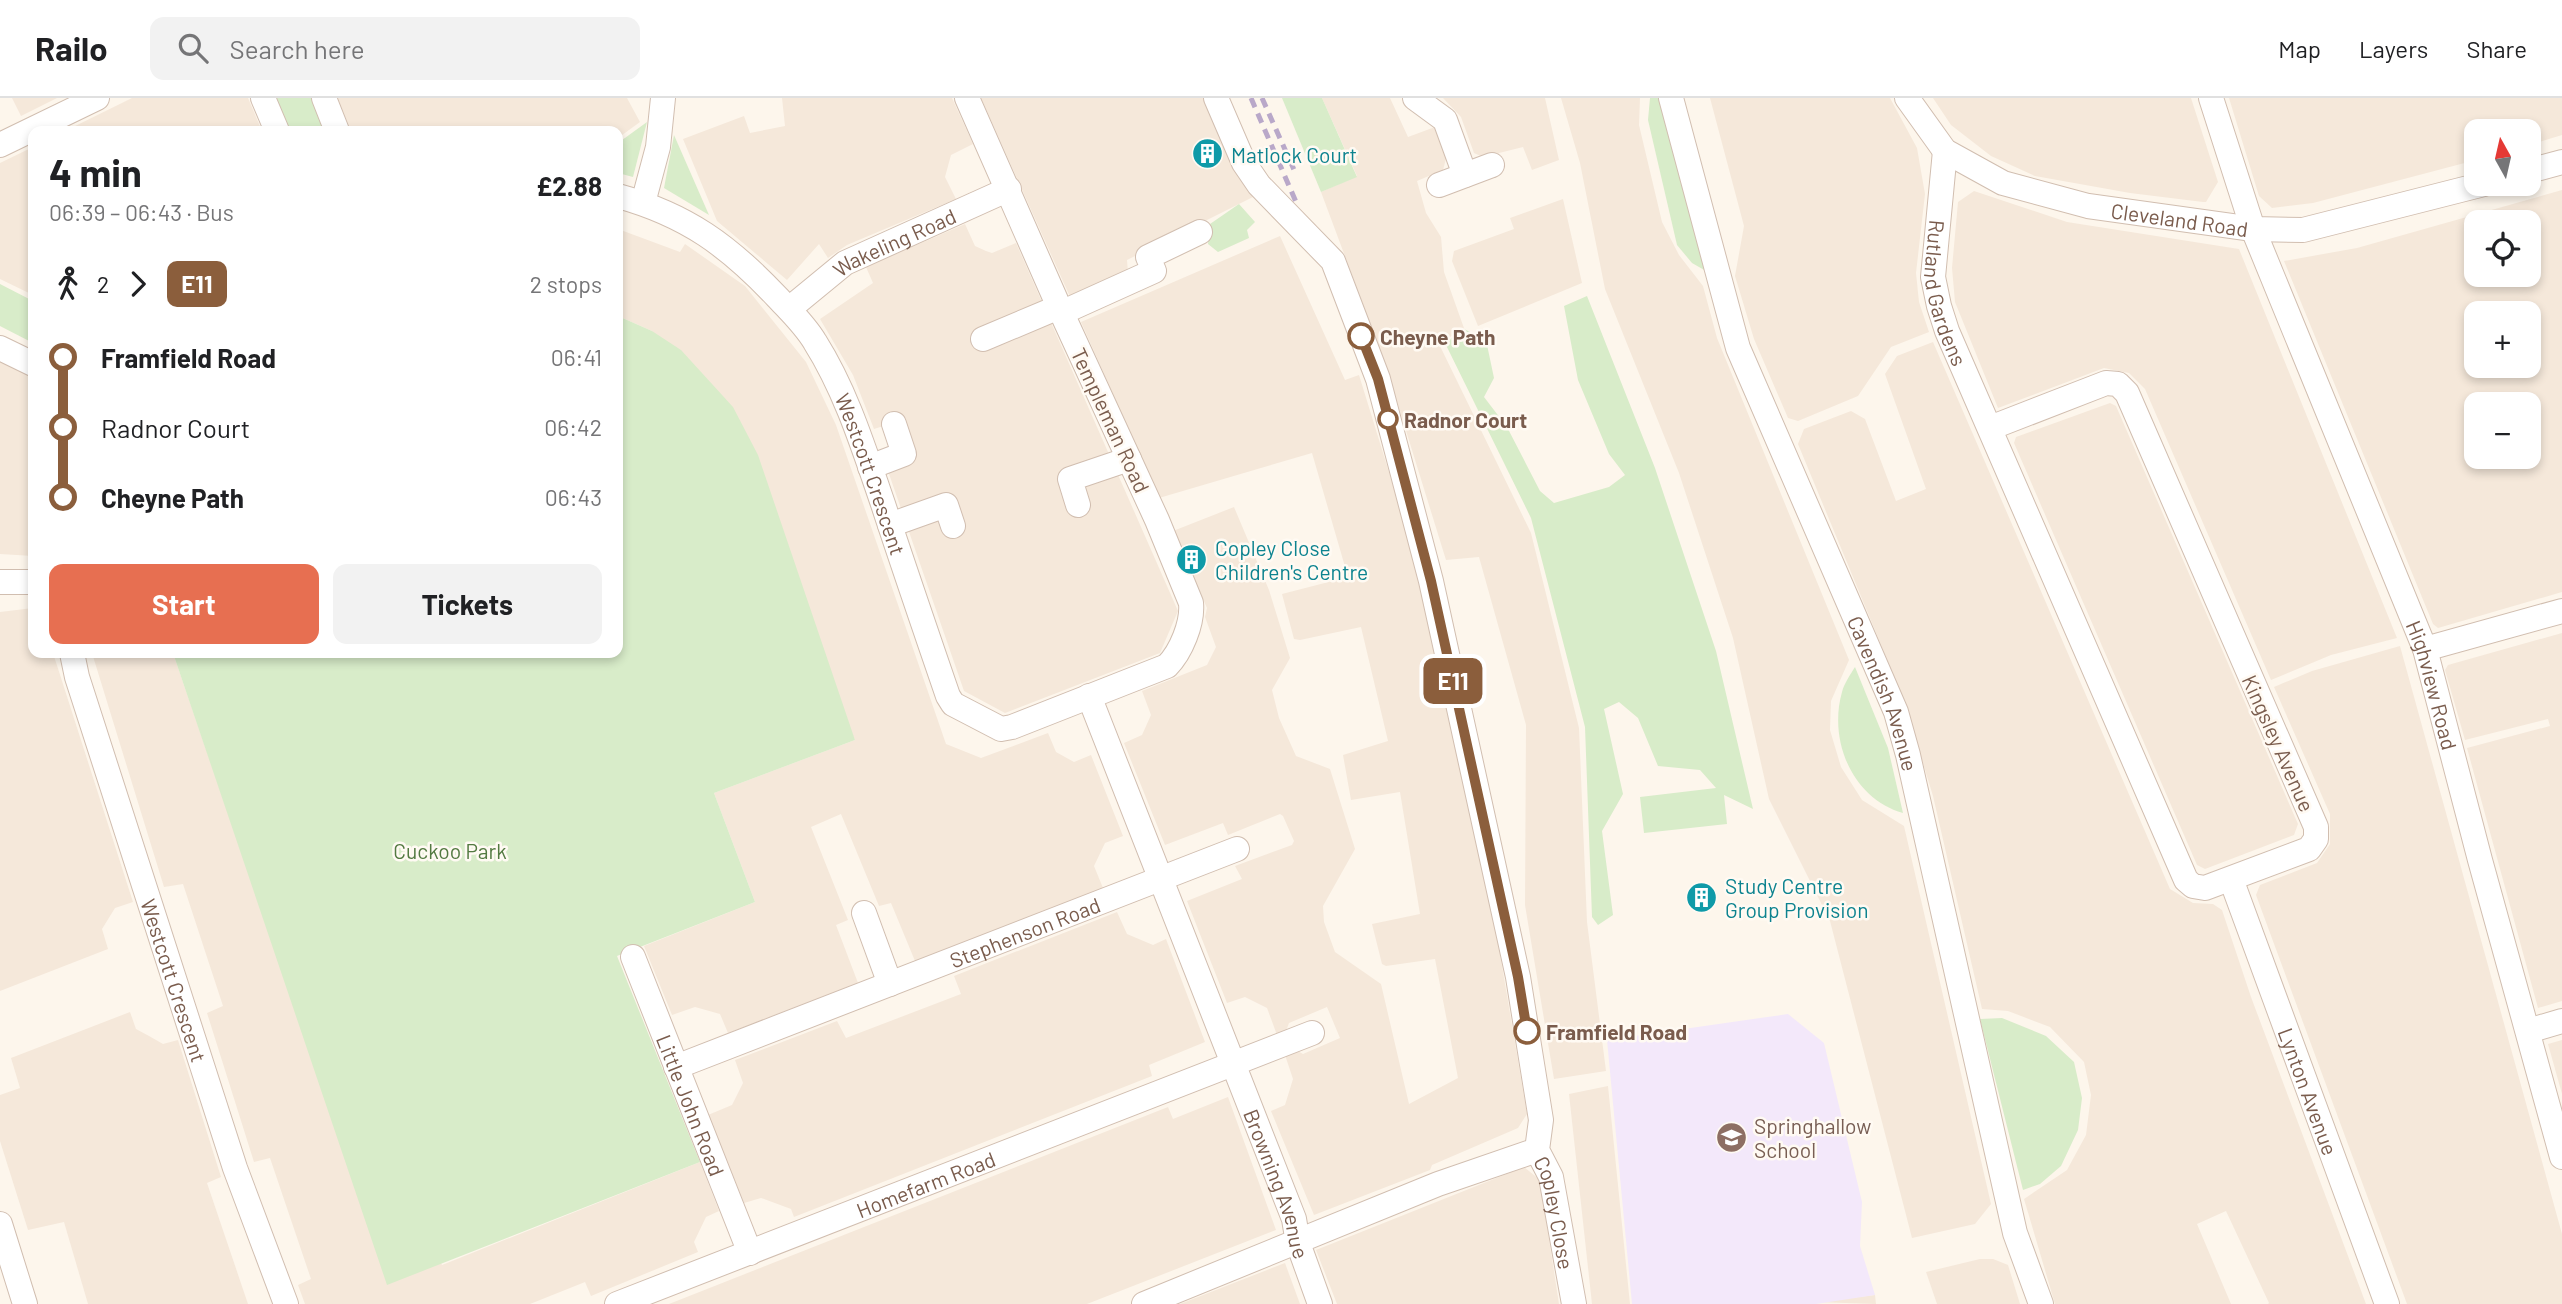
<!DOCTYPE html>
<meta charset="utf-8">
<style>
:root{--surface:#fff;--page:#f2f2f2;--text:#202124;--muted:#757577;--line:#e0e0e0;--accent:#e76f51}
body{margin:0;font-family:Barlow,sans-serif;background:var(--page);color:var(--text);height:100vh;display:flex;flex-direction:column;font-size:26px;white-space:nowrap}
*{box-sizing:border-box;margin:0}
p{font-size:23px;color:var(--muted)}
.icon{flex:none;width:38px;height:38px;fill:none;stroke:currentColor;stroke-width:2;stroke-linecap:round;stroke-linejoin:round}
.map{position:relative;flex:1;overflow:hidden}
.panel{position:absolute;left:28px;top:28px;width:595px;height:532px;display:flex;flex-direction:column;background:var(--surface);border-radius:14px;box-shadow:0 4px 10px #0003}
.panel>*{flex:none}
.badge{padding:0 14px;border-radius:10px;font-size:24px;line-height:46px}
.needle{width:46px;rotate:352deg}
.tools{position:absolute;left:2464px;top:21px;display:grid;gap:14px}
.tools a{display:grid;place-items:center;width:77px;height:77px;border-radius:14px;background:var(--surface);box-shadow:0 4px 10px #0003;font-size:35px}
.map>.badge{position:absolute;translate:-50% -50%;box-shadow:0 0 0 4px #fff}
.legs{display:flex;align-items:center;gap:10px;height:77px;padding:0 21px;font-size:23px}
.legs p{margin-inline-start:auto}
.headline{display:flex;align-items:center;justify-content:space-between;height:119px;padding:0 21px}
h1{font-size:38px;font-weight:700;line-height:52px}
.cta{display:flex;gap:14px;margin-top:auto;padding:14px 21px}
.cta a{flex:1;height:80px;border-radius:14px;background:var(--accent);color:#fff;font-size:28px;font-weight:700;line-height:80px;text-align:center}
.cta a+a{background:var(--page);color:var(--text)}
ul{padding:0 21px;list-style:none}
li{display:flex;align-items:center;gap:24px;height:70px;font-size:26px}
li i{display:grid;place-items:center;width:10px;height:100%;margin:0 9px;background:currentColor}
li i::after{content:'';width:18px;height:18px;margin:-9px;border:5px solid;border-radius:50%;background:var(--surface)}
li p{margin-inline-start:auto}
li:first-child i{background:linear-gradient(#0000 50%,currentColor 0)}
li:last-child i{background:linear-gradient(currentColor 50%,#0000 0)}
header{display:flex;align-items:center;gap:42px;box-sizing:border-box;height:98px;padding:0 35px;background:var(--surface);border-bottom:2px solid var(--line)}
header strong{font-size:33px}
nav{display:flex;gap:38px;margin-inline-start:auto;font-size:24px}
.search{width:490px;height:63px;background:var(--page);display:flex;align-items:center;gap:18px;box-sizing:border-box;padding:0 24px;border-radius:14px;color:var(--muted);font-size:26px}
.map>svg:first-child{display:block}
.residential{fill:#f5e8da;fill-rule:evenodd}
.education{fill:#f3e8fa}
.green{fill:#d8ecc9}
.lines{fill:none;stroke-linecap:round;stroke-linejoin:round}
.minor-casing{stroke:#d1beb0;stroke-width:26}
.minor{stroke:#fff;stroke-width:24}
.rail{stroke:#b9a8c9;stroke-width:5;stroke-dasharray:10 7;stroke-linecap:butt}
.line-1-casing{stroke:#fff;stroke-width:16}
.line-1{stroke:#8b5e3c;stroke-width:10}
.stop-1-dot{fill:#fff;stroke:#8b5e3c;stroke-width:3.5}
.labels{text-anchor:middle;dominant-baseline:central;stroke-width:5;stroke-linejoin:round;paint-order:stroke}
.culture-label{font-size:21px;fill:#0d838f;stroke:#fffaf3;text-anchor:start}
.street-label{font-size:21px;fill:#7a5c4d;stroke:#fffaf3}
.stop-label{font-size:21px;font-weight:bold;fill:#7a5c4d;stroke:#fffaf3;text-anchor:start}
.park-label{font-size:21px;fill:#537a41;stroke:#fffaf3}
.education-label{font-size:21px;fill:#785e54;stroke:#fffaf3;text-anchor:start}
</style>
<header>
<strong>Railo</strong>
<div class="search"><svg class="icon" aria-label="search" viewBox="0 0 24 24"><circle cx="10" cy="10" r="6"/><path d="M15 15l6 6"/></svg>Search here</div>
<nav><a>Map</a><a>Layers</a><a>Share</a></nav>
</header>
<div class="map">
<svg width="2562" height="1206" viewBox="0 0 2562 1206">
<rect width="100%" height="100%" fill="#fdf6ec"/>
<g class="residential">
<path d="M12 0H57L21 18Z"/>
<path d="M132 0H248L262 33H65Z"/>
<path d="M334 0H627L640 24 618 40V33H347Z"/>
<path d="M782 0H952L973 46 951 57 945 79 956 101 847 147 828 160 819 146 787 182 717 123 683 41 744 18 750 35 785 28Z"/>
<path d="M981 0H1212L1255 98 1127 162 1128 175 1071 201Z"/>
<path d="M1322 0H1390L1408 39 1435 29 1447 57 1443 72 1417 83 1426 115 1441 139 1444 174 1465 233 1447 240 1440 248 1531 435 1579 630 1587 824 1606 973 1554 981 1525 807 1526 627 1479 459 1446 462 1386 268 1321 94 1357 78Z"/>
<path d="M1443 0H1545L1559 62 1532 72 1523 49 1483 59 1474 55 1461 19Z"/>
<path d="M1561 0H1640L1639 27 1662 124 1679 157 1703 188 1717 240 1849 562 1831 603 1830 632 1841 669 1862 702 1904 728 1991 1106 1975 1126 1912 1140 1830 823 1769 701 1733 540 1679 375 1605 191 1580 65Z"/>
<path d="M1710 0H1890L1917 50 1925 96 1916 175 1919 204 1929 234 1891 249 1858 298 1798 323 1788 320 1754 241 1735 178 1744 128Z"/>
<path d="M1933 0H2191L2218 84 2206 104H2203L2130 95 2035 78 1991 58 1951 27Z"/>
<path d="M2229 0H2562V37L2529 47V33H2476V62L2313 105 2272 110 2259 98Z"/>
<path d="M33 49V197L0 181V65Z"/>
<path d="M2562 92V494L2438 530 2433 526 2284 163 2357 150ZM2529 124V177H2476V124ZM2476 215H2529V268H2476ZM2529 306V359H2476V306Z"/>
<path d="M1974 93 2067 124 2239 151 2397 540 2331 557 2271 582 2145 291 2129 275 2104 270 1998 310 1955 204 1952 170 1958 104Z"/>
<path d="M1563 101 1582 185 1478 228 1452 163 1454 153 1514 131 1510 120Z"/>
<path d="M965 126 975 148 986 153 992 155 1016 145 1178 513 1160 555 1005 615 964 593 888 373 896 324 874 331 853 277 820 221 873 185 866 169Z"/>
<path d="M618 131 680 154 685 146 745 188 806 264 836 327 946 646 981 660 1048 635 1056 654 1074 664 1091 657 1123 738 1105 745 1094 768 1103 790 915 863 891 805 879 808 841 716 811 729 848 822 836 827 858 885 728 935 720 916 695 909 672 917 644 848 755 804 714 695 855 642 652 233 618 218Z"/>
<path d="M1280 138 1345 282 1359 277 1404 423 1425 501 1499 850 1527 1016 1518 1030 1432 1067 1430 1072 1314 1117 1271 1013 1285 1007 1293 981 1284 954 1294 951 1303 956 1340 940 1327 909 1289 925 1286 933 1277 937 1267 910 1245 899 1227 905 1187 803 1242 781 1235 768 1292 747 1294 743 1283 718 1280 716 1228 737 1223 725 1165 747 1124 645 1142 637 1151 617 1142 593 1207 567 1216 549 1205 519 1207 510 1173 433 1234 409 1269 492 1290 560 1272 592 1279 620 1296 658 1330 671 1355 751 1323 808 1324 824 1335 854 1381 886 1409 1006 1458 980 1435 861 1386 868 1382 866 1372 826 1420 816 1400 694 1351 702 1343 657 1388 643 1361 529 1300 542 1294 541 1282 496 1348 479 1312 355 1159 400 1081 224Z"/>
<path d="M1933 244 2170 791 2193 805 2213 806 2222 812 2251 899 2366 1206H2268L2269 1205 2226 1113 2197 1126 2231 1206H2055L2024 1101 2067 1072 2086 1037 2091 997 2084 964 2050 929 2008 913 1982 911 1933 698 1903 600 1798 346 1804 331 1851 313 1865 321 1896 403 1926 391 1885 276 1897 258Z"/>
<path d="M0 260 33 277V458L0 456Z"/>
<path d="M2110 305 2116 308 2298 726 2294 737 2205 771 2197 767 2014 345 2016 339Z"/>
<path d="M33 510V555H53L133 804 115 810 102 831 108 851 0 893V514Z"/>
<path d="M2562 535V903L2538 910 2467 650 2550 628 2548 621 2465 642 2445 572 2448 567Z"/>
<path d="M2400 548 2562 1136V1206H2407L2256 797 2260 787 2317 765 2330 746V716L2274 589 2312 573Z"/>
<path d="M92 555H173L244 762 442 1167 700 1064 719 1113 706 1119 694 1144 698 1154 591 1198 585 1184 530 1206H305L298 1187 311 1181 270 1060 254 1064 207 915 223 908 183 786 164 789Z"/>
<path d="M1117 814 1127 836 1153 847 1166 841 1205 944 1149 967 1152 978 794 1119 791 1111 761 1100 744 1105 708 1017 732 1007 743 985 735 962 837 923 846 940 961 896 954 878Z"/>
<path d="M130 914 136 931 149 938 163 946 178 942 221 1079 207 1085 248 1206H88L64 1124 28 1132 0 1043V997L20 990 11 960Z"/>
<path d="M2562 942V996L2548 946Z"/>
<path d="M1608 988 1630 1206H1592L1569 996Z"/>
<path d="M1228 999 1276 1132 1087 1206H669L1168 1009 1173 1021Z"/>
<path d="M1524 1069 1540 1082 1559 1206H1337L1316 1152Z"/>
<path d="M1980 1161H1993L2008 1167 2020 1206H1937L1926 1174Z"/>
<path d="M1285 1165 1300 1206H1180Z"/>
<path d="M1875 1197 1876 1206 1815 1204Z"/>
</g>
<path class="education" d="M1788 916 1824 945 1862 1104 1860 1148 1875 1197 1816 1206H1632L1607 942Z"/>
<g class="green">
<path d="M273 0H312L325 33H286Z"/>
<path d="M1282 0H1322L1357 79 1321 94Z"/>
<path d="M1650 0H1661L1706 173 1692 165 1677 147 1648 22Z"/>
<path d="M647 24 633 79 618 75V45Z"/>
<path d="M674 37 709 117 664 90Z"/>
<path d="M1239 106 1255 124 1247 132 1249 140 1218 154 1208 146 1210 126Z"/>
<path d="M0 186 33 203V245L0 228Z"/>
<path d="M1587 198 1655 370 1716 553 1753 711 1724 697 1727 726 1644 735 1640 699 1716 690 1700 672 1658 668 1638 620 1619 604 1604 611 1623 696 1602 733 1613 817 1598 827 1592 819 1585 629 1531 420 1445 245 1464 231 1486 242 1494 280 1484 299 1507 329 1540 393 1554 405 1609 389 1625 377 1609 356 1578 282 1564 208Z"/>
<path d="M618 218 652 233 681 252 733 309 758 357 855 642 714 695 755 804 617 858 700 1064 387 1187 173 555H618Z"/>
<path d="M1855 569 1888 650 1903 715C1853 701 1828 643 1842 594 1844 586 1850 577 1855 569Z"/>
<path d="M2002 920 2046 938 2074 964 2082 1000 2078 1032 2061 1068 2040 1086 2023 1092 1980 921Z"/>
</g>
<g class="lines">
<defs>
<g id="minor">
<path d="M263 0 277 33"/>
<path d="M324 0 337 33"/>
<path id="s1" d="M1216 0 1244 65 1259 87 1333 163 1378 281 1431 483 1518 879 1541 1022 1537 1052 1551 1079 1574 1206"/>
<path d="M1415 0 1445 22 1465 77"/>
<path id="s2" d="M1671 0 1738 250 1896 614 1908 657 2015 1135 2041 1206"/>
<path id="s3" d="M1907 0 1945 53 2003 85 2088 108 2253 131 2303 132 2484 86"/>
<path id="s4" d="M2211 0 2253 131 2425 551 2480 762 2562 1059"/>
<path d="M0 47 97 0"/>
<path id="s5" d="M1945 53 1933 179 1939 208 1947 233 2186 782 2193 788 2205 790 2309 751 2316 741V729L2127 295 2118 286 2106 285 1990 330"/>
<path d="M2529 73 2562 64"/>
<path d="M1439 87 1492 67"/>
<path id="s6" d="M618 98C687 117 729 148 777 199 790 213 805 227 815 244 846 293 864 351 883 406 904 470 926 534 948 598L953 606 1001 631 1012 629 1167 568C1181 554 1193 525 1191 505L1157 422 1059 209 967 0"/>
<path d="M643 105 658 49 663 0"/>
<path id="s7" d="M789 211 845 165 1009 91"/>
<path d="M1061 215 1154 173 1148 159 1200 134"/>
<path d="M983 241 1059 209"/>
<path d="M0 250 33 266"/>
<path d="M870 369 904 356 894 326"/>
<path d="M1078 407 1070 381 1129 361"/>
<path d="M890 427 946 407 953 428"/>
<path d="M0 484H33"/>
<path d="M2425 551 2562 513"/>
<path id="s8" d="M72 555 77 579 235 1070 286 1206"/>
<path id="s9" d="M1089 598 1294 1121 1298 1145 1320 1206"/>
<path id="s10" d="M2231 781 2387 1206"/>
<path d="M864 815 890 886"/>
<path id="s11" d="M633 859 750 1155"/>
<path d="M2528 933 2562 923"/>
<path id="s12" d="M676 969 1237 751"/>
<path d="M0 1126 25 1206"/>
<path id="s13" d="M617 1206 1312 935"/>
<path d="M1144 1206 1438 1086 1537 1052"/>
</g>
</defs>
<use href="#minor" class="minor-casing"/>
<use href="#minor" class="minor"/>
<g class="rail">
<path d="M1251 0 1296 104"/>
<path d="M1262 0 1295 74"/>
</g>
</g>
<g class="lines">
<defs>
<path id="line-1" d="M1361 238 1378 281 1431 483 1518 879 1527 933"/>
</defs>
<use href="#line-1" class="line-1-casing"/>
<use href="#line-1" class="line-1"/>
</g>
<defs>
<symbol id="building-disc" viewBox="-11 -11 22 22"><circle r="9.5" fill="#0f9aa8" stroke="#fffaf3"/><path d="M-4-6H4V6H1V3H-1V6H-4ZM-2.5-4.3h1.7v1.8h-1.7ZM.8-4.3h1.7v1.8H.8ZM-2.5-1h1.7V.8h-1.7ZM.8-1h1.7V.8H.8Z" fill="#fff"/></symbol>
<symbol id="school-disc" viewBox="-11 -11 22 22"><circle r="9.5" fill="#8d6e63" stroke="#fffaf3"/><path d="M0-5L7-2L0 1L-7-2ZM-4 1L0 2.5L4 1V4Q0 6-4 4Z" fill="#fff"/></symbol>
</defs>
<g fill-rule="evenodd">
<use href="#building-disc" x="1190" y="38" width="35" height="35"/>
<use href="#building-disc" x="1174" y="444" width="35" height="35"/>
<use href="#building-disc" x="1684" y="782" width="35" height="35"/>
<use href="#school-disc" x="1714" y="1022" width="35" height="35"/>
</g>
<g class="stop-1-dot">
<circle cx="1361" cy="238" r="12"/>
<circle cx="1388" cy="321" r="9"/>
<circle cx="1527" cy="933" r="12"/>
</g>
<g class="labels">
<g class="culture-label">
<text x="1231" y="56">Matlock Court</text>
<text x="1215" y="449">Copley Close<tspan x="1215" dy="24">Children's Centre</tspan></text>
<text x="1725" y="787">Study Centre<tspan x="1725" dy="24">Group Provision</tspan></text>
</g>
<g class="street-label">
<text stroke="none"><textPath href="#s3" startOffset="312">Cleveland Road</textPath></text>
<text stroke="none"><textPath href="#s7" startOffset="126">Wakeling Road</textPath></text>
<text stroke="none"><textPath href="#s5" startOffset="144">Rutland Gardens</textPath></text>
<text transform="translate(1111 322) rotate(65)">Templeman Road</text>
<text stroke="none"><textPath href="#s6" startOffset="394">Westcott Crescent</textPath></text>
<text stroke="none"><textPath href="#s4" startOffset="628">Highview Road</textPath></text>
<text stroke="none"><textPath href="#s2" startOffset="634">Cavendish Avenue</textPath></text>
<text transform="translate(2279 645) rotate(66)">Kingsley Avenue</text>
<text stroke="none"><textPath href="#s12" startOffset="374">Stephenson Road</textPath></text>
<text stroke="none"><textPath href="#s8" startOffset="343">Westcott Crescent</textPath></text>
<text stroke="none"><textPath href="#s10" startOffset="226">Lynton Avenue</textPath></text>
<text stroke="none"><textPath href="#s11" startOffset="159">Little John Road</textPath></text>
<text stroke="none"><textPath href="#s13" startOffset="331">Homefarm Road</textPath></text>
<text stroke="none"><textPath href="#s9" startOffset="523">Browning Avenue</textPath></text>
<text stroke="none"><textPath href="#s1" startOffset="1185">Copley Close</textPath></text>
</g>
<g class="stop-label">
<text x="1380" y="238">Cheyne Path</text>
<text x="1404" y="321">Radnor Court</text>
<text x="1546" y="933">Framfield Road</text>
</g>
<g class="park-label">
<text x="450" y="752">Cuckoo Park</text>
</g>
<g class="education-label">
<text x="1754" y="1027">Springhallow<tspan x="1754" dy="24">School</tspan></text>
</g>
</g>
</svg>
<div class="tools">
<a><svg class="needle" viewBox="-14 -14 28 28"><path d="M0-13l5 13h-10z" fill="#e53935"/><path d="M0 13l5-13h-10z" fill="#757577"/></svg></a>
<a><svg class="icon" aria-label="locate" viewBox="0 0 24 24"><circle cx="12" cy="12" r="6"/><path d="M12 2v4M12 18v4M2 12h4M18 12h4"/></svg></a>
<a>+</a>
<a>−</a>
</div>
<b class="badge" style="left:1453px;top:583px;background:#8b5e3c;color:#fff">E11</b>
<section class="panel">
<div class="headline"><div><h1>4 min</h1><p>06:39 – 06:43 · Bus</p></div><b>£2.88</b></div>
<div class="legs"><svg class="icon" aria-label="walk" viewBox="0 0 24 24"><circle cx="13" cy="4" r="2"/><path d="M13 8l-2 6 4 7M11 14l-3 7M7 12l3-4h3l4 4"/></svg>2<svg class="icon" aria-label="forward" viewBox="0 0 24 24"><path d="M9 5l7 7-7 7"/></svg><b class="badge" style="background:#8b5e3c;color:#fff">E11</b><p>2 stops</p></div>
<ul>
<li><i style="color:#8b5e3c"></i><b>Framfield Road</b><p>06:41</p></li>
<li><i style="color:#8b5e3c"></i><span>Radnor Court</span><p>06:42</p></li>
<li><i style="color:#8b5e3c"></i><b>Cheyne Path</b><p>06:43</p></li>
</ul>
<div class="cta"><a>Start</a><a>Tickets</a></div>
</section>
</div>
